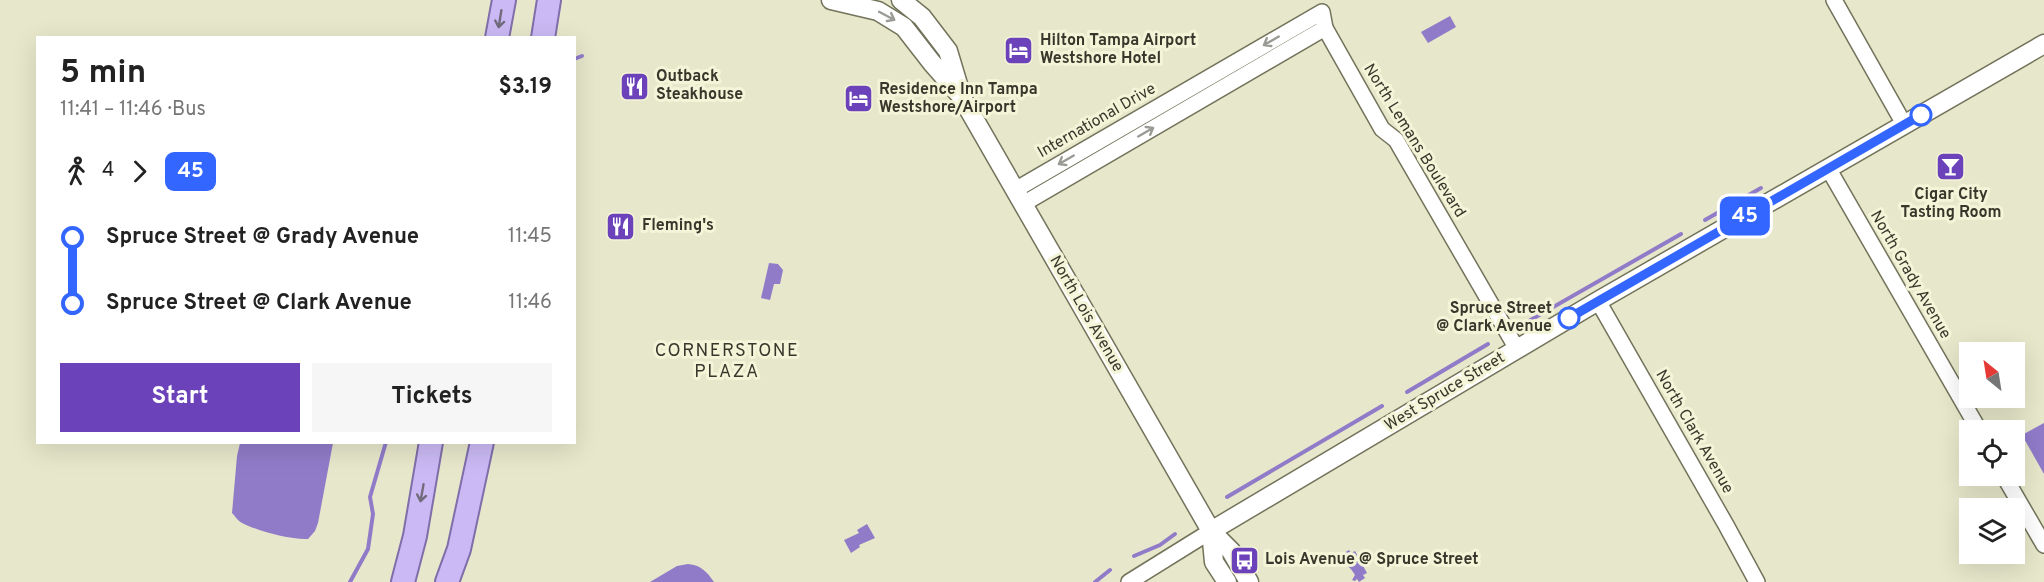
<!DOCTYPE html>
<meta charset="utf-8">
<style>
:root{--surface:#fff;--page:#f6f6f6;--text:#222;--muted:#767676;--accent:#6c42ba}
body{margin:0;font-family:Overpass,sans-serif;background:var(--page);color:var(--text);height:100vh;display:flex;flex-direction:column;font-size:22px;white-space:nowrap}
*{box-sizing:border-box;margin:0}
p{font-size:20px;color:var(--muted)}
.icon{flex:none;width:33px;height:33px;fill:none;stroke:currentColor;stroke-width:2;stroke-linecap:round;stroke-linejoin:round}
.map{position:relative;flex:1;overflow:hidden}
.sheet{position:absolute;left:36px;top:36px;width:540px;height:408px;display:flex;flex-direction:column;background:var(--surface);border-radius:0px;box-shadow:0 6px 24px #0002}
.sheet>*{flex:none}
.badge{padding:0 12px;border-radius:9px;font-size:21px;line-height:39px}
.needle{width:39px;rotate:330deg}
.tools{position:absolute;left:1959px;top:342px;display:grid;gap:12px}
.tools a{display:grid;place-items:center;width:66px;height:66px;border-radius:0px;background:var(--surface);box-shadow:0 6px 24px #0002;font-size:30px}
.map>.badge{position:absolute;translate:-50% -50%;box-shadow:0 0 0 3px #fff}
.legs{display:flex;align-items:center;gap:9px;height:66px;padding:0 24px;font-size:20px}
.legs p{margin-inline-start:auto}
.head{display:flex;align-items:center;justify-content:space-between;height:102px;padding:0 24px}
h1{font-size:33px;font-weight:700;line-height:45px}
.button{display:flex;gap:12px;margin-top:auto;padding:12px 24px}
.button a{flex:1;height:69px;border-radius:0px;background:var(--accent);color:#fff;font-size:24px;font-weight:700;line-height:69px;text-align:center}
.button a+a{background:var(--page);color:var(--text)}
ul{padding:0 24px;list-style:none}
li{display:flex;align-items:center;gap:21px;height:66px;font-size:22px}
li i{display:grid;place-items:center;width:9px;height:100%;margin:0 8px;background:currentColor}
li i::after{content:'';width:15px;height:15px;margin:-8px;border:4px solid;border-radius:50%;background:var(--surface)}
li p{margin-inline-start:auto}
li:first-child i{background:linear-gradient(#0000 50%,currentColor 0)}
li:last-child i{background:linear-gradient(currentColor 50%,#0000 0)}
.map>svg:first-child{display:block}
.water{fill:#907bc9}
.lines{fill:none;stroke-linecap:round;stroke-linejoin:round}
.stream{stroke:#907bc9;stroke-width:4}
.minor-casing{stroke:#72735a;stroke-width:18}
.tertiary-casing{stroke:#72735a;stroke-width:21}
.primary-casing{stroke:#7f6ea9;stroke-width:26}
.minor{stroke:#fff;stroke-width:15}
.tertiary{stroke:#fff;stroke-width:18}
.primary{stroke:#cab9f4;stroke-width:22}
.oneway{stroke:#9b9b96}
.oneway2{stroke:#726b7c}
.line-1-casing{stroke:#fff;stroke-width:14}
.line-1{stroke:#36f;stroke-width:9}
.stop-1-dot{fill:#fff;stroke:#36f;stroke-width:3}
.labels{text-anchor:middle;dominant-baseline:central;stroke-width:6;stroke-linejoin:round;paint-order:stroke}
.poi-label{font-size:16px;font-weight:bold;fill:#37372c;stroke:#f4f4d8;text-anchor:start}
.street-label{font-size:16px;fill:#37372c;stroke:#f4f4d8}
.stop-label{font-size:16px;font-weight:bold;fill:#37372c;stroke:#f4f4d8;text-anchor:end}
.neighbourhood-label{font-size:18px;letter-spacing:1.5px;fill:#37372c;stroke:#f4f4d8}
</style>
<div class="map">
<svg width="2044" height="582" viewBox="0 0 2044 582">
<rect width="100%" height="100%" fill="#e7e7cb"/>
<g class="water">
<path d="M1450 16 1456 27 1428 43 1421 32Z"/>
<path d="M769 263 778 264 783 270 780 284H774L770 300 761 298Z"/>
<path d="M2044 423V474L2022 435Z"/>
<path d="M240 443H333L318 523 315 531 308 539C290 540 258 531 242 523 238 521 235 516 232 513L237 456Z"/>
<path d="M867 524 875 538 859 545 860 547 851 553 844 540 859 533 857 530Z"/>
<path d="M1349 550 1351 553 1355 551 1367 573 1363 575 1365 578 1359 582 1357 579 1355 581 1352 580 1355 575C1350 566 1344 564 1339 556Z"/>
<path d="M688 564C701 565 707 572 714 582H650L677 566Z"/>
</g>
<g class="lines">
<g class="stream">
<path d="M574 59 582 56"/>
<path d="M1705 220 1761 188"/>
<path d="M1520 326 1681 234"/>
<path d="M1407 392 1488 344"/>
<path d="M1227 497 1382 406"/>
<path d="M1134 556 1160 545 1175 534"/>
<path d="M350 582 368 549 373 514 370 497 386 442"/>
<path d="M1095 582 1110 570"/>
</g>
<defs>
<g id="minor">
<path d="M1834 0 1904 124"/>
<path d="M1828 168 1979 430"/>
<path d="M1015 190 1322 12 1325 28 1382 129 1396 140 1517 349"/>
<path d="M1023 204 1325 28"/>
<path d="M1598 301 1726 525 1757 582"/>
<path d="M2004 476 2044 545"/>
<path d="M1129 582 1211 531"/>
</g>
<g id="tertiary">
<path d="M831 0 878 11 904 27 932 63 961 96 1211 531 1231 551 1249 582"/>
<path d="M901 0 922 17 948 51 960 91"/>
<path d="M1211 531 1598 301 2044 44"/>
<path d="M1211 531 1214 562 1227 582"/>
</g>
<g id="primary">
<path d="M497 38 504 0"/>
<path d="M543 38 549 0"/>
<path d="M403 582 415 536 431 442"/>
<path d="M447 582 459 549 482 442"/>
</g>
</defs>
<use href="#minor" class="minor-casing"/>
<use href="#tertiary" class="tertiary-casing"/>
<use href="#primary" class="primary-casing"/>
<use href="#minor" class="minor"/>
<use href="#tertiary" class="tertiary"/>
<use href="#primary" class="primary"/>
</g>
<defs><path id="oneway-shaft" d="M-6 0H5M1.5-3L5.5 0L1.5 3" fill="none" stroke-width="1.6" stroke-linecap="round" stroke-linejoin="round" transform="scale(1.5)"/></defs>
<g class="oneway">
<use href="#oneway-shaft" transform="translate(887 16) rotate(28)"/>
<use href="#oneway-shaft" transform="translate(1271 41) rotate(150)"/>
<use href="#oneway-shaft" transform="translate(1146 132) rotate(-30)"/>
<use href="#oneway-shaft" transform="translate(1066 160) rotate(150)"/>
</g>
<g class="oneway2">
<use href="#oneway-shaft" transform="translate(500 19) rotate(99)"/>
<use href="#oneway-shaft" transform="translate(422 493) rotate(100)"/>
</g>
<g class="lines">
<defs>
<path id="line-1" d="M1569 318 1921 115"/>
</defs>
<use href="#line-1" class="line-1-casing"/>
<use href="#line-1" class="line-1"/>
</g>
<defs>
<symbol id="hotel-square" viewBox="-11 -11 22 22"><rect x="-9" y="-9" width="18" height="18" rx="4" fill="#6c42ba" stroke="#f4f4d8"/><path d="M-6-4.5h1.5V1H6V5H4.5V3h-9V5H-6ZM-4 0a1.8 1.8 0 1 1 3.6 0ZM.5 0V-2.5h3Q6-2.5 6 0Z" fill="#fff"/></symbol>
<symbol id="restaurant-square" viewBox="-11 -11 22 22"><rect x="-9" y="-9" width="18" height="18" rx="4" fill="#6c42ba" stroke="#f4f4d8"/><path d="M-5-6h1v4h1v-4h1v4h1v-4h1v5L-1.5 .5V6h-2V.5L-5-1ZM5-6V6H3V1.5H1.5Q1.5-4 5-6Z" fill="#fff"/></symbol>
<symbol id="bar-square" viewBox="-11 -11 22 22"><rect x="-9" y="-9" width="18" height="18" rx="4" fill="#6c42ba" stroke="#f4f4d8"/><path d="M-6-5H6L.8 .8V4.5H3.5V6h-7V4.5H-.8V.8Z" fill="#fff"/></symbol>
<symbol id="bus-square" viewBox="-11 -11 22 22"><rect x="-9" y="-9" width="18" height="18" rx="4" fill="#6c42ba" stroke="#f4f4d8"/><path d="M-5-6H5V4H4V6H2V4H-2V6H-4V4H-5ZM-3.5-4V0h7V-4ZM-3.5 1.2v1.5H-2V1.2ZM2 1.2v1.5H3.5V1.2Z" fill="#fff"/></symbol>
</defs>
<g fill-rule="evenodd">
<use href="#hotel-square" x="1002" y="34" width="33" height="33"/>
<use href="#restaurant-square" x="618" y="70" width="33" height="33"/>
<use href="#hotel-square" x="842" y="82" width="33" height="33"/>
<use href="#bar-square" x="1934" y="150" width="33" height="33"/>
<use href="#restaurant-square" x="604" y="210" width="33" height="33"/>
<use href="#bus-square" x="1228" y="544" width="33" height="33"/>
</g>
<g class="stop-1-dot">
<circle cx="1921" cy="115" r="10"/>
<circle cx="1569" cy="318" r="10"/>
</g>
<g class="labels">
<g class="poi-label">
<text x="1040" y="41">Hilton Tampa Airport<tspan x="1040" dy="18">Westshore Hotel</tspan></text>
<text x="656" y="77">Outback<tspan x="656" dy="18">Steakhouse</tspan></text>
<text x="879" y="90">Residence Inn Tampa<tspan x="879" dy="18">Westshore/Airport</tspan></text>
<text x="1951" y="195" text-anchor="middle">Cigar City<tspan x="1951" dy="18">Tasting Room</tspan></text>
<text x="642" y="226">Fleming's</text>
<text x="1265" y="560">Lois Avenue @ Spruce Street</text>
</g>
<g class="street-label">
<text transform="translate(1097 121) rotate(-30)">International Drive</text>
<text transform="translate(1414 141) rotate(58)">North Lemans Boulevard</text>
<text transform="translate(1910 275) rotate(60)">North Grady Avenue</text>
<text transform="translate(1086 314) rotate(60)">North Lois Avenue</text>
<text transform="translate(1445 392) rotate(-31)">West Spruce Street</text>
<text transform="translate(1694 432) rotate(60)">North Clark Avenue</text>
</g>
<g class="stop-label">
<text x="1552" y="309">Spruce Street<tspan x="1552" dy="18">@ Clark Avenue</tspan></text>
</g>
<g class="neighbourhood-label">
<text x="727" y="351">CORNERSTONE<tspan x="727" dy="21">PLAZA</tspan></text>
</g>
</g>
</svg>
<div class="tools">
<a><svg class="needle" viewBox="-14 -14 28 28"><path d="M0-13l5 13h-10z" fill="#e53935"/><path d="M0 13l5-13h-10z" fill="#767676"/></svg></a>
<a><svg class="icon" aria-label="locate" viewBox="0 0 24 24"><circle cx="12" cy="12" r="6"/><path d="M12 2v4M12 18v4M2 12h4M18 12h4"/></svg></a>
<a><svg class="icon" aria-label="layers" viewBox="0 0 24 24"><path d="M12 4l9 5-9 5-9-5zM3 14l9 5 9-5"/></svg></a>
</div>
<b class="badge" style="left:1745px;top:216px;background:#36f;color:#fff">45</b>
<section class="sheet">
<div class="head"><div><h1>5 min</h1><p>11:41 – 11:46 · Bus</p></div><b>$3.19</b></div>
<div class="legs"><svg class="icon" aria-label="walk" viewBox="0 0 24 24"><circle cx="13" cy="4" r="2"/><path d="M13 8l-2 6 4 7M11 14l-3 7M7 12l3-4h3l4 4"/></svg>4<svg class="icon" aria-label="forward" viewBox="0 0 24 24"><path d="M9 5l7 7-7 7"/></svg><b class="badge" style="background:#36f;color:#fff">45</b></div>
<ul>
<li><i style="color:#36f"></i><b>Spruce Street @ Grady Avenue</b><p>11:45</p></li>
<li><i style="color:#36f"></i><b>Spruce Street @ Clark Avenue</b><p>11:46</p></li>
</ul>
<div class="button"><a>Start</a><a>Tickets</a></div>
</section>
</div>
